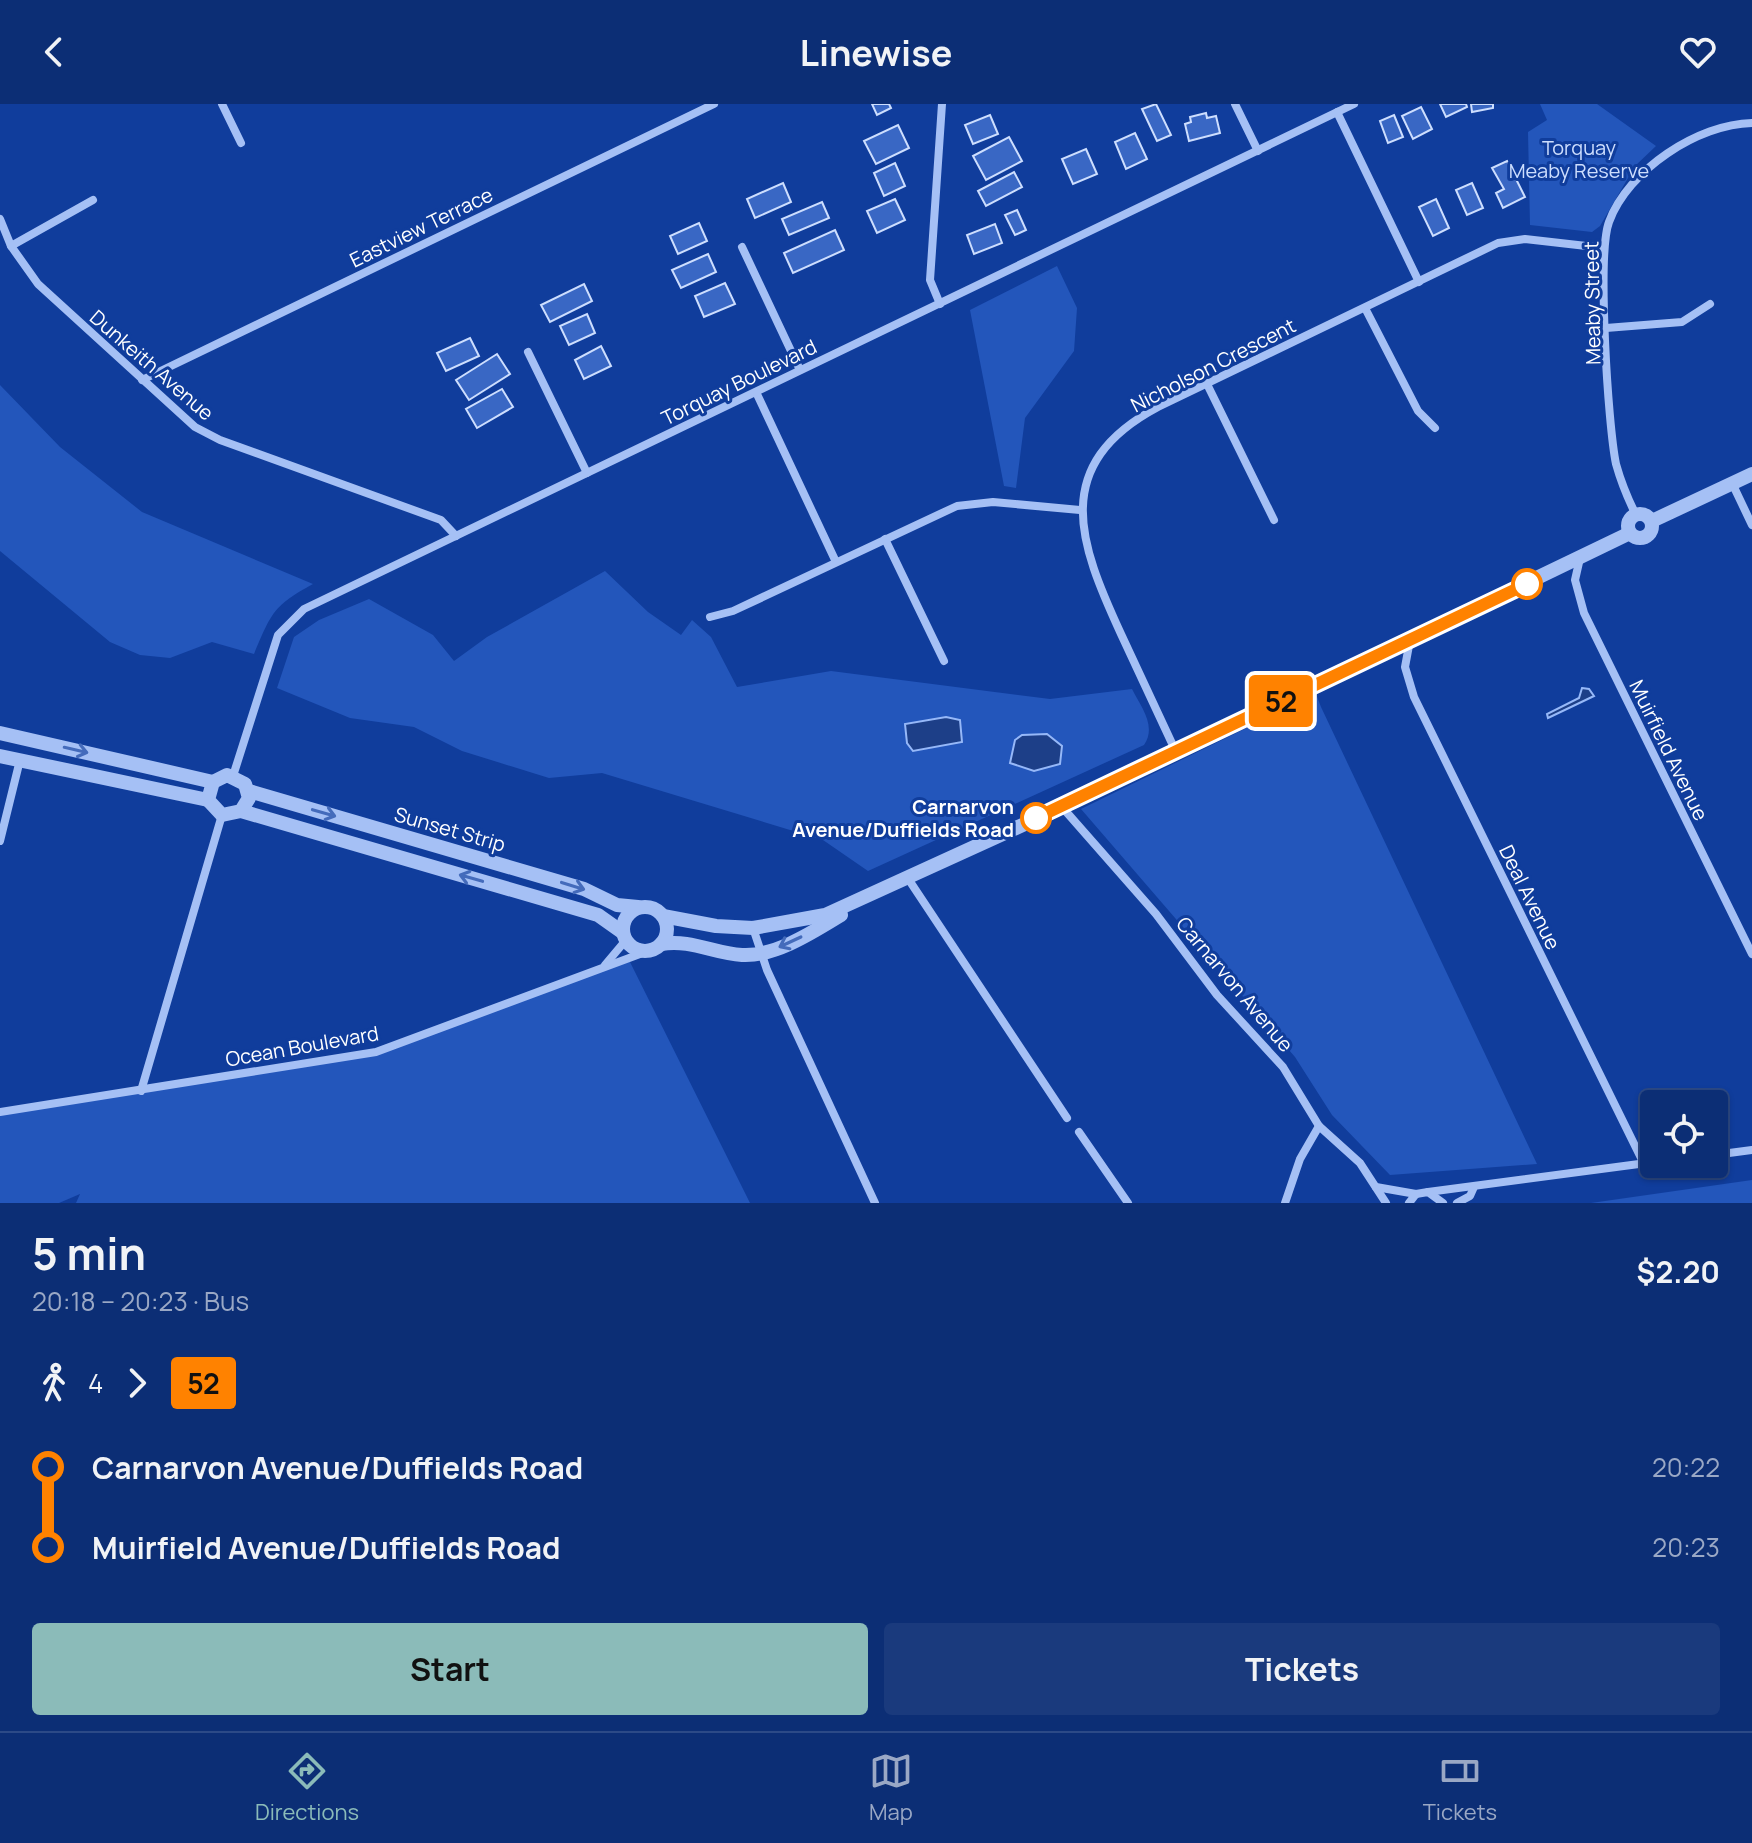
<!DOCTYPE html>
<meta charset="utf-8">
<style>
:root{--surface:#0c2e75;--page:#1a3a7d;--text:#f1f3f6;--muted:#9aa8c5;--line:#2c4a87;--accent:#8bbbb9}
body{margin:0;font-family:Manrope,sans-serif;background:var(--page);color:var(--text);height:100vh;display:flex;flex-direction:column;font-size:30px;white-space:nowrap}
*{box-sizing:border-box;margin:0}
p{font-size:26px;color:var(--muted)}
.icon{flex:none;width:44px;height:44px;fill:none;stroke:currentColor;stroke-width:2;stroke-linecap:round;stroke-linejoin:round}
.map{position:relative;height:1099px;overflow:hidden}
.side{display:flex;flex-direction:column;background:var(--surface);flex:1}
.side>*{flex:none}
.badge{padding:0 16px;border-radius:6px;font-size:28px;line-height:52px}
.tools{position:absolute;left:1640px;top:986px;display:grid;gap:16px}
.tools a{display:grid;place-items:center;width:88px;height:88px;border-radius:8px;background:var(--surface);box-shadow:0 2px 6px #0004,0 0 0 2px var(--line);font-size:40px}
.map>.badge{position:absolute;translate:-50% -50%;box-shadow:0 0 0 4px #fff}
.legs{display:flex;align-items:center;gap:12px;height:88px;padding:0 32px;font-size:26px}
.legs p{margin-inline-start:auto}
.head{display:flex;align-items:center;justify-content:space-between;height:136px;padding:0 32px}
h1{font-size:44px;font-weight:700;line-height:60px}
.action{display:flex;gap:16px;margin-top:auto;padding:16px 32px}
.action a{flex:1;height:92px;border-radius:8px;background:var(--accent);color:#111;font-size:32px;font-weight:700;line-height:92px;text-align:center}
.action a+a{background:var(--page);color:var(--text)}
ul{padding:0 32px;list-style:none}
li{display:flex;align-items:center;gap:28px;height:80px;font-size:30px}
li i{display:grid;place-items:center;width:12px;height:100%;margin:0 10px;background:currentColor}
li i::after{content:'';width:20px;height:20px;margin:-10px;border:6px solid;border-radius:50%;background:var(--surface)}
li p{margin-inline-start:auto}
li:first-child i{background:linear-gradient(#0000 50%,currentColor 0)}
li:last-child i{background:linear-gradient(currentColor 50%,#0000 0)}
header{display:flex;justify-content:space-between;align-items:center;height:104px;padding:0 32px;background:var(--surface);font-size:36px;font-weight:700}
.tabs{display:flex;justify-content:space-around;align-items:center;height:112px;border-top:2px solid var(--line);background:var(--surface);font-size:22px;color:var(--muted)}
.tabs a{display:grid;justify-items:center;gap:4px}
.tabs .active{color:var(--accent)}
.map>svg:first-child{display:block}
.green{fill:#2356bb}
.water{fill:#1d3f88;stroke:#96b8f8;stroke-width:2}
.building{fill:#3967c4;stroke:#cddefe;stroke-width:2}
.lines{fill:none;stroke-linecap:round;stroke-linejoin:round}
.minor{stroke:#a5c0f5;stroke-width:8}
.tertiary{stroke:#a5c0f5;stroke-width:14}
.oneway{stroke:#446bbb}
.line-1-casing{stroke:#fff;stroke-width:18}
.line-1{stroke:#ff8200;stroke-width:12}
.stop-1-dot{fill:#fff;stroke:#ff8200;stroke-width:4}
.labels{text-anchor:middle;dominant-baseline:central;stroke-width:6;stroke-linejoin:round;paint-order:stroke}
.park-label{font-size:20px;fill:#cddefe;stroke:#103d9c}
.street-label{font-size:20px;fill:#fff;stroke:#103d9c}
.stop-label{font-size:20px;font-weight:bold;fill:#fff;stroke:#103d9c;text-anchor:end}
</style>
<header><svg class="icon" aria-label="back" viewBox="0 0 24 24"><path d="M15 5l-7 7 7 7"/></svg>Linewise<svg class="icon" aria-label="heart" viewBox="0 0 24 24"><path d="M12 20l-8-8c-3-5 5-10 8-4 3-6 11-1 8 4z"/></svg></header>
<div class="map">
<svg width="1752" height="1099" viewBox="0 0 1752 1099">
<rect width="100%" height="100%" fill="#103d9c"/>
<g class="green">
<path d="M1540 0H1597L1656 42 1635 62 1600 122 1592 128 1530 121 1528 28 1547 16Z"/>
<path d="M1057 162 1077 204 1074 247 1025 314 1016 384 1004 382 970 206Z"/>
<path d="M0 281 60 343 142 408 313 480C273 502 272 508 254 550L212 538 170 554 140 551 110 538 0 447Z"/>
<path d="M605 467 648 508 681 531 692 516 711 533 737 583 831 567 1050 595 1132 585C1141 603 1157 622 1144 641L868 767 823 736 602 669 549 674 462 647 414 623 350 614 277 584 294 533 319 516 369 495 433 531 454 557 487 533Z"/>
<path d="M1316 590 1321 603 1537 1060 1390 1071 1332 1011 1295 953 1081 705Z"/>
<path d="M629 856 750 1099H76L80 1090 59 1099H0V1008L342 956Z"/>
<path d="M1752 1076V1099H1591Z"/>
</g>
<g class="water">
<path d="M1582 584 1589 585 1594 592 1548 614 1547 610 1579 594Z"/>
<path d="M946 613 960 616 962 638 913 647 907 639 905 620Z"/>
<path d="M1047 630 1062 642 1060 660 1034 667 1010 659 1015 636 1022 631Z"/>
</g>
<g class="building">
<path d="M872 0H889L891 4 877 11Z"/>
<path d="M1156 0 1171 31 1157 37 1142 5Z"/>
<path d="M1440 0H1466L1467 3 1446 13Z"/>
<path d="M1471 0H1493V4L1472 8Z"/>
<path d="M1421 3 1432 25 1413 35 1402 12Z"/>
<path d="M1206 9 1207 14 1216 12 1220 29 1189 37 1185 20 1191 18 1190 13Z"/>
<path d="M990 11 998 30 973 40 965 21Z"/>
<path d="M1394 11 1403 33 1388 39 1380 17Z"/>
<path d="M898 21 909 44 876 60 864 37Z"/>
<path d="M1135 29 1147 55 1126 65 1115 38Z"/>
<path d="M1009 33 1022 57 986 76 973 52Z"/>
<path d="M1086 45 1097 70 1073 80 1062 55Z"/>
<path d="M1507 57 1525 93 1503 104 1496 89 1504 85 1492 64Z"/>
<path d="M895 59 905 82 884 92 874 69Z"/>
<path d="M1014 68 1022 83 986 102 978 87Z"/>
<path d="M783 79 791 98 755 114 747 95Z"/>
<path d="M1472 79 1483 104 1467 111 1456 86Z"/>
<path d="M895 95 905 116 877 129 867 107Z"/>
<path d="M1436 95 1449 124 1433 132 1419 103Z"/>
<path d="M822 98 829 114 789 131 782 115Z"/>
<path d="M1017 106 1026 126 1015 131 1005 111Z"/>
<path d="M699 119 707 137 678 150 670 132Z"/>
<path d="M995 120 1002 139 974 150 967 131Z"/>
<path d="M835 126 844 146 793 169 784 149Z"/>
<path d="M708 150 716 168 681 184 672 166Z"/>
<path d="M725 179 735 200 704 213 695 192Z"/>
<path d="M584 180 592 197 550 218 541 201Z"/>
<path d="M587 210 595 229 569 241 560 222Z"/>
<path d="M470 234 479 252 446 267 437 249Z"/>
<path d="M601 242 611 262 584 275 575 256Z"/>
<path d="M497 250 510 270 469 296 456 276Z"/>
<path d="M502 285 513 303 477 324 466 305Z"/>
</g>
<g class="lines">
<g class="minor">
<path d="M222 0 241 39"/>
<path d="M1235 0 1258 47"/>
<path d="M1337 8 1419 178"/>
<path d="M0 115 11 142 38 180 195 323 220 336 441 416 456 432"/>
<path d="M11 142 93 96"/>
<path d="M742 143 800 266"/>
<path d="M940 200 930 176 942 0"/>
<path d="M1365 204 1418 307 1435 324"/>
<path d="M1606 224 1682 218 1710 200"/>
<path d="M528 248 587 369"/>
<path d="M142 276 714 0"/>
<path d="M1207 280 1274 416"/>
<path d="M756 288 836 458"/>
<path d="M1732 379 1752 421"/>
<path d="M1636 411C1628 395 1621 378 1616 360 1608 322 1597 150 1609 118 1628 66 1698 20 1752 19"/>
<path d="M885 435 944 557"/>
<path d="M1580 454 1575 476 1584 509 1752 850"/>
<path d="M710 513 733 507 957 402 993 398 1080 406"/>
<path d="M1410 536 1405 563 1414 593 1644 1060"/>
<path d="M1176 648C1157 608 1139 569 1121 530 1079 439 1049 361 1158 303L1498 139 1525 135 1604 144"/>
<path d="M233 672 278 531 304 505 1354 0"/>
<path d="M1062 703 1156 810 1217 891 1283 963 1319 1022 1360 1059 1386 1099"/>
<path d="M0 737 20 656"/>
<path d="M907 773 1067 1014"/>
<path d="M753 824 767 866 875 1099"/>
<path d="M605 861 626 836"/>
<path d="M141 987 222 711"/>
<path d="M0 1008 376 948 648 847"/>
<path d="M1079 1028 1128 1099"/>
<path d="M1714 1051 1752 1046"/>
<path d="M1376 1083 1416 1090"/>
<path d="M1428 1088 1654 1058"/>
<path d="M1285 1099 1300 1055 1319 1022"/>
<path d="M1409 1099 1416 1090 1428 1088 1443 1099"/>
<path d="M1457 1099 1470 1092 1474 1083"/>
</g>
<g class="tertiary">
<circle cx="1640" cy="422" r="12"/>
<path d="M1652 417 1752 370"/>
<path d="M0 629 213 678"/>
<path d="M0 652 208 696"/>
<path d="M249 687 584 785 617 801 638 803"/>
<path d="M241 707 249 694 245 680 227 671 213 678 208 696 222 711 241 707 598 811 622 828"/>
<circle cx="645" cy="825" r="22"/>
<path d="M663 812 716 822 753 824 825 811 1062 703 1630 429"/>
<path d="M661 840C691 835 713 849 742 851 775 853 813 828 841 811"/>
</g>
</g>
<defs><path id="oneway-shaft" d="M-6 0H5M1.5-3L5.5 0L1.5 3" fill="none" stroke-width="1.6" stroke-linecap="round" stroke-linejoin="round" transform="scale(2)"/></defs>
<g class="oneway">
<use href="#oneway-shaft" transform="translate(76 646) rotate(13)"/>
<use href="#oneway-shaft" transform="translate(324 709) rotate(16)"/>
<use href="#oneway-shaft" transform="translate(471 774) rotate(-164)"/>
<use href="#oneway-shaft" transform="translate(573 782) rotate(17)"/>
<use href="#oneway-shaft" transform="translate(790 838) rotate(155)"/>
</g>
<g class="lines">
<defs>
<path id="line-1" d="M1036 714 1527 480"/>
</defs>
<use href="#line-1" class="line-1-casing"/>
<use href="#line-1" class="line-1"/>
</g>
<g class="stop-1-dot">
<circle cx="1527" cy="480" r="14"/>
<circle cx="1036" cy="714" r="14"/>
</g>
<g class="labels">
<g class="park-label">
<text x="1579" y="43">Torquay<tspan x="1579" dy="23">Meaby Reserve</tspan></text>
</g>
<g class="street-label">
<text transform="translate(421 123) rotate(-26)">Eastview Terrace</text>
<text transform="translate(1592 199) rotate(-91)">Meaby Street</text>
<text transform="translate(152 261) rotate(41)">Dunkeith Avenue</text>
<text transform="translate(1213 261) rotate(-27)">Nicholson Crescent</text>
<text transform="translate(739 278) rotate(-26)">Torquay Boulevard</text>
<text transform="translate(1669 646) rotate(64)">Muirfield Avenue</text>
<text transform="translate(450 725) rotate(16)">Sunset Strip</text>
<text transform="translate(1530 793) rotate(64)">Deal Avenue</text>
<text transform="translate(1235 880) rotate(50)">Carnarvon Avenue</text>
<text transform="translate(302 942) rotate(-10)">Ocean Boulevard</text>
</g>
<g class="stop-label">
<text x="1014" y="702">Carnarvon<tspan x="1014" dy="23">Avenue/Duffields Road</tspan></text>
</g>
</g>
</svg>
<div class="tools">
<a><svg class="icon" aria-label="locate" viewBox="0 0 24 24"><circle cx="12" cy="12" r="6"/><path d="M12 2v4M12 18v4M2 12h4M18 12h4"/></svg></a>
</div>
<b class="badge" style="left:1281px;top:597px;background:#ff8200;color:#111">52</b>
</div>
<section class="side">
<div class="head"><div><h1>5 min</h1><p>20:18 – 20:23 · Bus</p></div><b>$2.20</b></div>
<div class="legs"><svg class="icon" aria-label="walk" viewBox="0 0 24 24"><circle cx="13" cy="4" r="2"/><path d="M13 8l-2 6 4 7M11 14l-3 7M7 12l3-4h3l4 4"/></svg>4<svg class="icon" aria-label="forward" viewBox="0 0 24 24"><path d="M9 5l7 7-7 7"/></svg><b class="badge" style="background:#ff8200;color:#111">52</b></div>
<ul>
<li><i style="color:#ff8200"></i><b>Carnarvon Avenue/Duffields Road</b><p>20:22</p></li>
<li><i style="color:#ff8200"></i><b>Muirfield Avenue/Duffields Road</b><p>20:23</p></li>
</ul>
<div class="action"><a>Start</a><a>Tickets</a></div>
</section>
<nav class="tabs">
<a class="active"><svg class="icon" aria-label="directions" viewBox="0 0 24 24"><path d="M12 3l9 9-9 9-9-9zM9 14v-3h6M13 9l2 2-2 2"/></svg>Directions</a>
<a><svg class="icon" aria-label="map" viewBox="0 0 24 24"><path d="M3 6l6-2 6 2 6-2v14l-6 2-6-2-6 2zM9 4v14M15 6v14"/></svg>Map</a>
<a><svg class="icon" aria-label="tickets" viewBox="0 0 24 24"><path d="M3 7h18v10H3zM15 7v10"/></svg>Tickets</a>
</nav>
